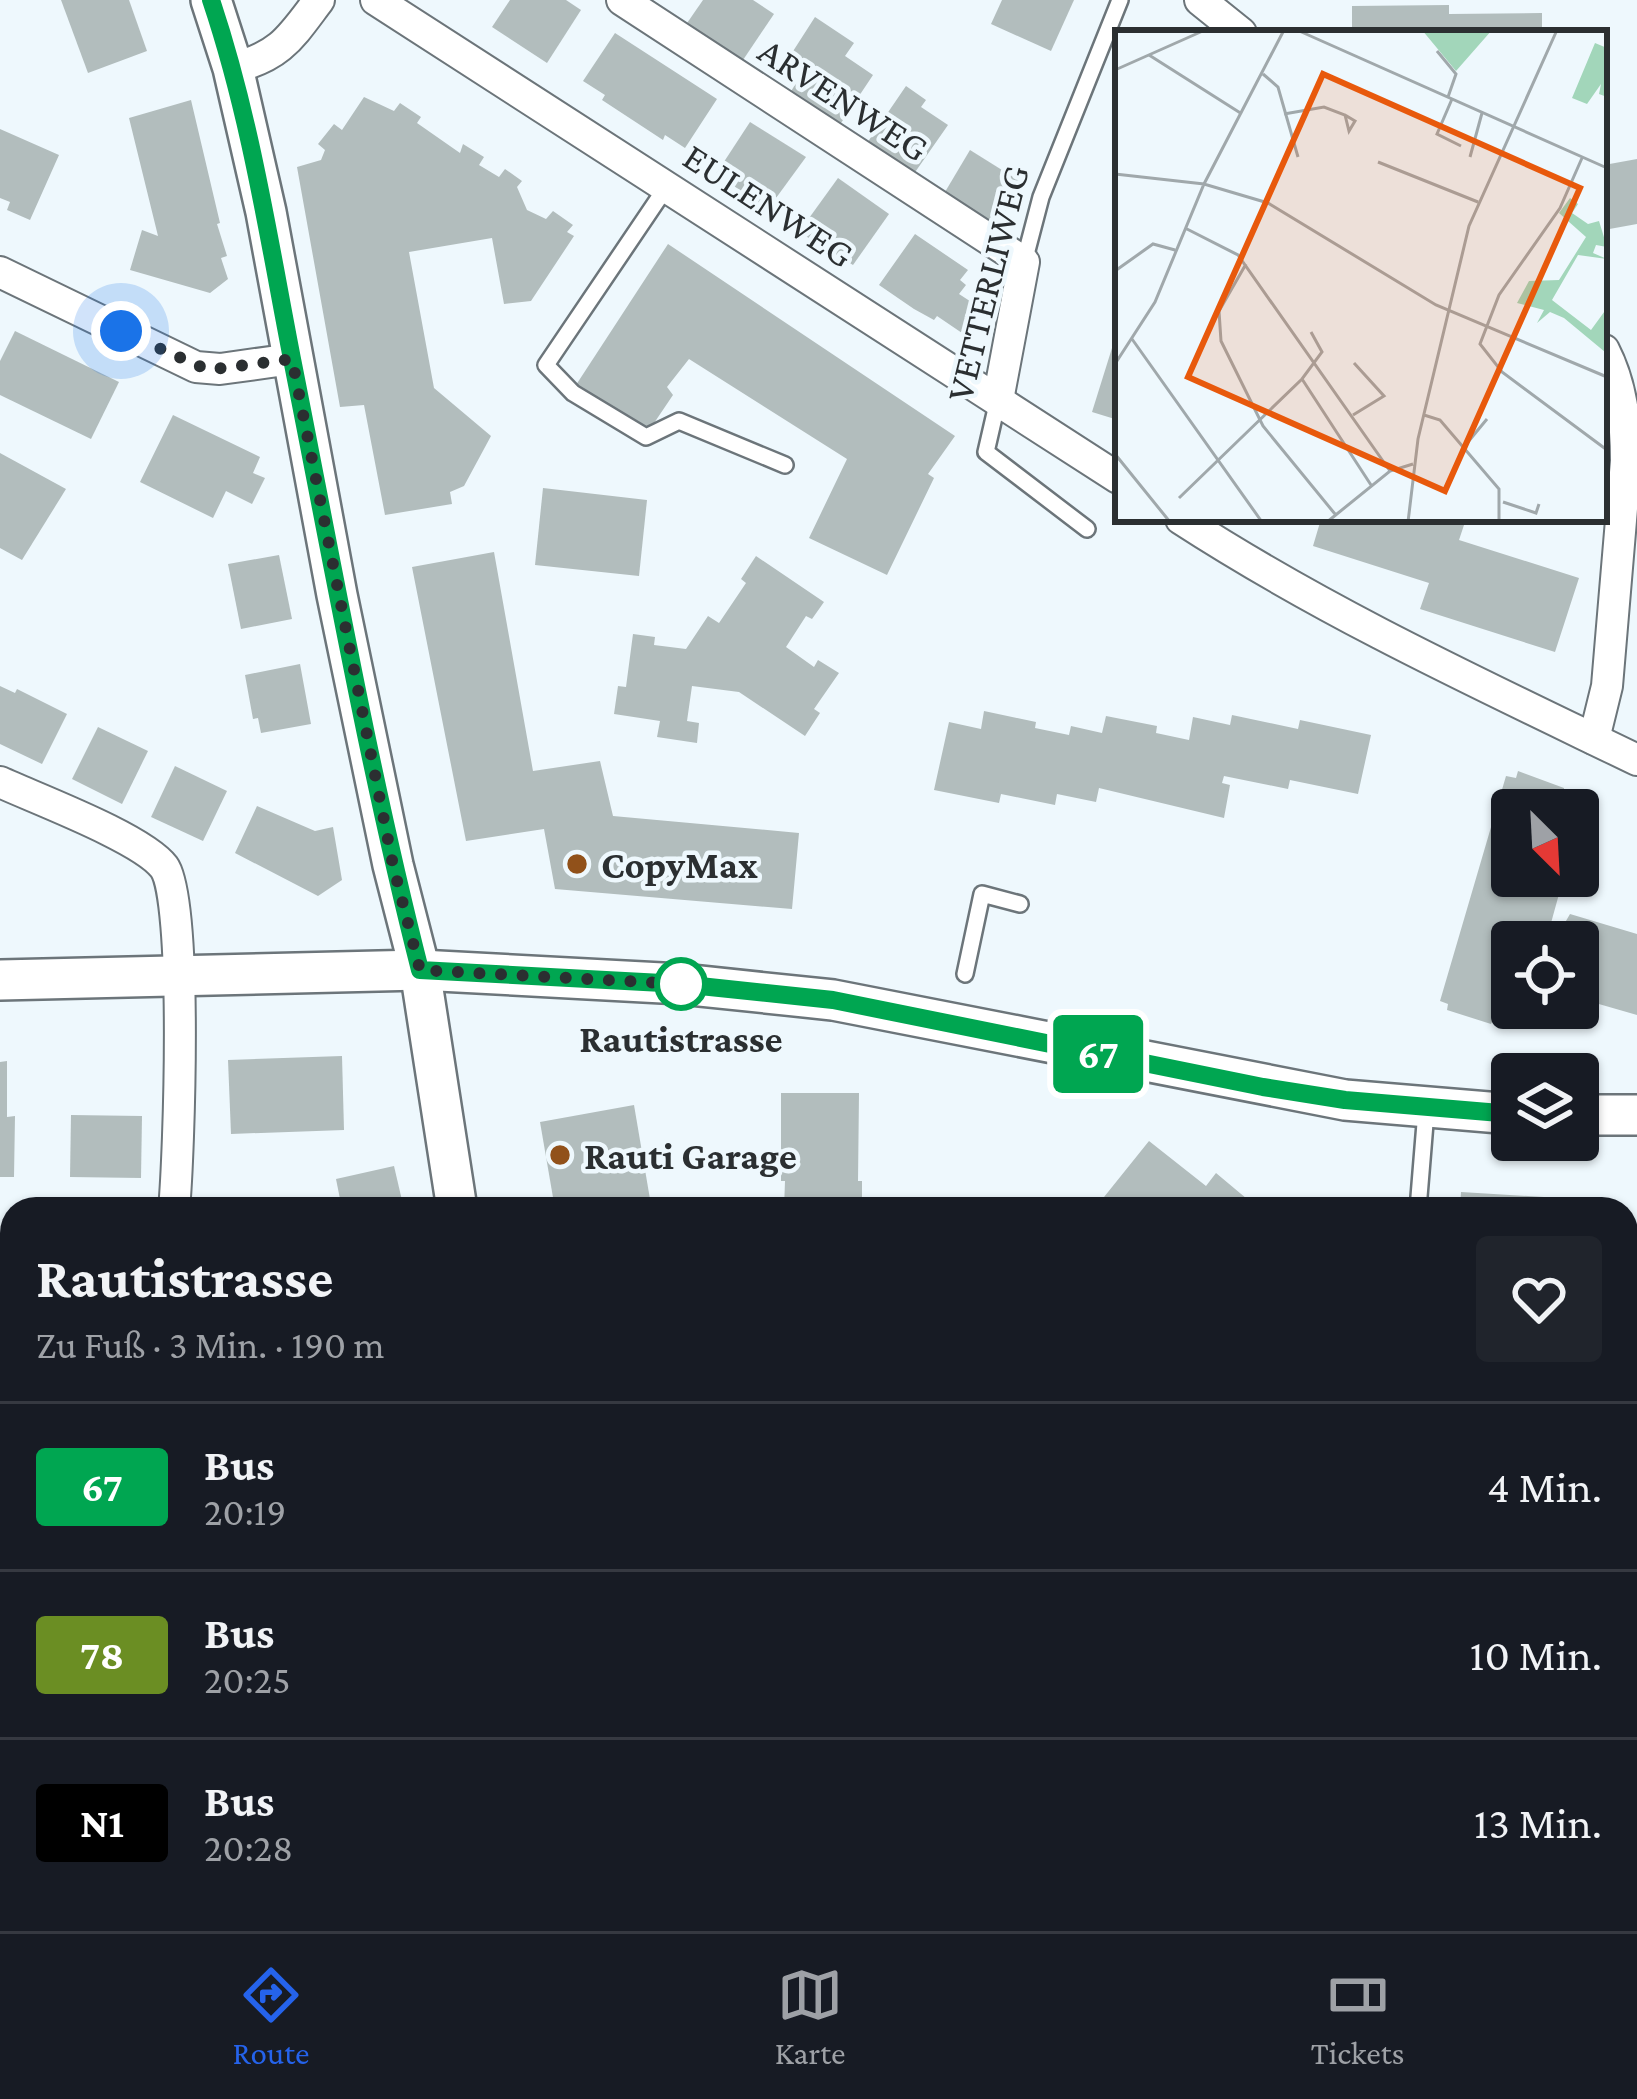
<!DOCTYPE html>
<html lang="de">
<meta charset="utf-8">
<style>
:root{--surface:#171b24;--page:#20242c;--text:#f1f3f6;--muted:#9ea1a6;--line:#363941;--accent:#2563eb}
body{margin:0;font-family:"Crimson Pro",serif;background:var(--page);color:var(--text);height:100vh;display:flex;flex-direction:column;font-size:45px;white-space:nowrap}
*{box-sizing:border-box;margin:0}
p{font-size:39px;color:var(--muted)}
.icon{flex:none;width:66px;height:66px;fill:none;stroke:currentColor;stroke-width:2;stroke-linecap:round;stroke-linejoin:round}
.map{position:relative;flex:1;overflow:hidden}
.sheet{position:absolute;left:0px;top:1197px;width:1638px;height:735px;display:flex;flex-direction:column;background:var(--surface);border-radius:36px 36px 0 0;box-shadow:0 3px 9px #0004}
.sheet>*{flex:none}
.badge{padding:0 24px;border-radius:9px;font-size:42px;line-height:78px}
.needle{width:78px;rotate:156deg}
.buttons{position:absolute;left:1491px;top:789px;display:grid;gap:24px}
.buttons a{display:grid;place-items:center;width:108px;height:108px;border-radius:12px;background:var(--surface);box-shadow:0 3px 9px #0004;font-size:60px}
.you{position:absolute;width:60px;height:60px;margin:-30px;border:9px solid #fff;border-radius:50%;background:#1a73e8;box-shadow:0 0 0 18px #1a73e833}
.map>.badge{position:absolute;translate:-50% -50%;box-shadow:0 0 0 6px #fff}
.round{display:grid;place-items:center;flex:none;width:126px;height:126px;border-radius:12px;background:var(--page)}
.summary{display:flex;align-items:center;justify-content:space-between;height:204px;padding:0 36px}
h1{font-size:57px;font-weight:700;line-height:90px}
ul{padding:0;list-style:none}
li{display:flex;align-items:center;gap:36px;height:168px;padding:0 36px;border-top:3px solid var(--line)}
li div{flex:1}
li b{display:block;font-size:45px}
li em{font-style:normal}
li .badge{min-width:132px;font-weight:700;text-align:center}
.tab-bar{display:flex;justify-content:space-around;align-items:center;height:168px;border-top:3px solid var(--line);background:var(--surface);font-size:33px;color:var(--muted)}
.tab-bar a{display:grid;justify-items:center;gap:6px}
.tab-bar .active{color:var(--accent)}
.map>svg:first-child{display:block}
.building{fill:#b2bdbd}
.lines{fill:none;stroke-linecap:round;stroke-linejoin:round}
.service-casing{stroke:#6c757a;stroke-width:20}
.minor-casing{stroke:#6c757a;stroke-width:34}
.tertiary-casing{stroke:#6c757a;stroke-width:44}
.service{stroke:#fff;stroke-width:15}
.minor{stroke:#fff;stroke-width:30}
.tertiary{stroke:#fff;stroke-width:39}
.line-casing{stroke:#fff;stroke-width:27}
.line{stroke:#00a651;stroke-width:18}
.walk{stroke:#2b2f31;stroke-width:12;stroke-dasharray:0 21.6}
.poi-dot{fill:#91511a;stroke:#eef8fd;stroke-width:4.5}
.stop-dot{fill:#fff;stroke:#00a651;stroke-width:6}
.labels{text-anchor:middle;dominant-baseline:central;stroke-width:9;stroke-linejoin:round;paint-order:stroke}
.street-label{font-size:39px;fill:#2b2f31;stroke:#eef8fd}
.poi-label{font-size:39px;font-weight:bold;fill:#2b2f31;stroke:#eef8fd;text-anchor:start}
.stop-label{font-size:39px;font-weight:bold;fill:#2b2f31;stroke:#eef8fd}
.inset-road{fill:none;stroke:#a0a8ab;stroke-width:3}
.view{fill:#e8590c;fill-opacity:0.15;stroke:#e8590c;stroke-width:6}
.inset-edge{fill:none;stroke:#2b2f31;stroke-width:6}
</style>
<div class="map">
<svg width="1637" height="1931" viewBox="0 0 1637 1931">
<rect width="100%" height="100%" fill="#eef8fd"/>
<g class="building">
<path d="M61 0H129L147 51 88 73Z"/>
<path d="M510 0H566L581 10 547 63 492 27Z"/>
<path d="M703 0H753L774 14 741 63 685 26Z"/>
<path d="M1002 0H1074L1051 51 991 24Z"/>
<path d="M1449 5V14L1542 13V33H1352V6Z"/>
<path d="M815 17 854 43 845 56 873 75 839 126 790 93 804 70 788 59Z"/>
<path d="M615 33 717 99 685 148 665 135 663 140 602 100 605 95 583 81Z"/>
<path d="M906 86 926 100 921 107 948 125 911 178 865 146Z"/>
<path d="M364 97 394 111 400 103 421 117 417 123 460 153 463 144 484 157 479 165 499 177 505 169 522 181 517 187 527 210 546 219 553 211 573 225 567 232 574 236 531 301 504 304 492 238 409 252 434 388 491 436 464 486 450 492 452 504 385 515 364 405 340 407 297 167 321 160 325 150 318 144 334 124 342 130Z"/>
<path d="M191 100 220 223 217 224 227 256 221 258 228 279 210 293 130 270 142 230 158 236 129 118Z"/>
<path d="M750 122 806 157 768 209 716 174Z"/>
<path d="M0 129 59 155 30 220 7 210 10 202 0 198Z"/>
<path d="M970 150 1023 183 994 229 942 197Z"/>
<path d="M1637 159V224L1604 230V165Z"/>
<path d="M838 178 889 214 853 265 799 232Z"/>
<path d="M915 234 968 270 960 280 966 285 959 294 979 307 962 333 937 316 934 320 914 309 879 285Z"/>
<path d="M668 244 955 436 928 474 934 478 887 575 809 538 847 459 689 359 667 387 673 395 648 432 576 385Z"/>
<path d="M15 331 119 382 91 439 0 395V361Z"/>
<path d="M1117 332H1118V420L1092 412Z"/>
<path d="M173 415 260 457 253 473 265 478 252 504 226 491 213 518 140 482Z"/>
<path d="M0 453 66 489 22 560 0 548Z"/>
<path d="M543 488 647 500 639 576 535 565Z"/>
<path d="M1321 519H1466L1459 540 1579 578 1555 652 1420 609 1429 583 1313 546Z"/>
<path d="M494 552 533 771 600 761 613 816 799 833 792 909 555 889 544 829 466 841 412 567Z"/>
<path d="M279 555 292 619 241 629 228 564Z"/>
<path d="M756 556 824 602 812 619 806 616 786 647 814 667 818 660 839 673 814 709 820 713 805 736 739 692 692 686 687 721 699 723 697 743 657 737 660 721 614 714 618 686 626 687 633 634 655 637 654 645 686 649 708 616 719 623 746 583 741 579Z"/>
<path d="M300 664 311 724 261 733 258 718 253 719 245 675Z"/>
<path d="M0 686 15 693 17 689 67 714 42 764 0 744Z"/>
<path d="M984 711 1036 722 1035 728 1069 735 1071 726 1102 733 1106 716 1157 726 1156 733 1189 740 1193 717 1230 725 1232 715 1298 729 1300 720 1371 735 1358 794 1290 780 1288 789 1224 776 1222 783 1230 785 1224 818 1099 788 1096 802 1057 794 1055 805 1001 794 999 803 934 790 949 722 981 729Z"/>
<path d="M98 727 148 751 122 804 72 779Z"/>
<path d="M175 766 227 791 203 841 151 817Z"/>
<path d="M1518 771 1564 788V793L1597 806 1592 827 1578 825V810H1512V876H1564L1551 923 1563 926 1570 914 1637 934V1015L1578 998V942H1512V1008H1523L1517 1025 1494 1018 1491 1024 1447 1010 1448 1004 1440 1001 1506 776 1516 778Z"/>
<path d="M257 806 315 831 333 827 342 880 318 896 235 853Z"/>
<path d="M342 1056 344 1130 231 1134 228 1060Z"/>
<path d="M7 1061V1117L15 1116 14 1177H0V1062Z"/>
<path d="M781 1093H859L858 1181H862V1209H784L785 1181H781Z"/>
<path d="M634 1105 651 1205 628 1209H555L540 1122Z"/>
<path d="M71 1115 142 1116 141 1178 70 1177Z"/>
<path d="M1149 1141 1206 1186 1216 1173 1259 1209H1108L1100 1202Z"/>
<path d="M394 1166 404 1209H342L336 1179Z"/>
<path d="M1461 1192 1560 1198V1209H1460Z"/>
<path d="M0 1398 12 1400V1477L0 1474Z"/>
<path d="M1626 1543 1637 1556V1662L1626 1670Z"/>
<path d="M0 1569 12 1573V1669L0 1667Z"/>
<path d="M1626 1820H1637V1931H1577V1920H1626Z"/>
<path d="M558 1920H672V1928L558 1931Z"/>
<rect x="768" y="1920" width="109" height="11"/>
<rect x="1238" y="1920" width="98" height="11"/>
<rect x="1399" y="1920" width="65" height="11"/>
</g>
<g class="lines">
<defs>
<g id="service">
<path d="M667 186 546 365 573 393 646 437 679 421 785 465"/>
<path d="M1024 262 1041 197 1120 0"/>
<path d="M998 400 986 452 1087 529"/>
<path d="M965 974 982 894 1020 904"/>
<path d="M1418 1209 1426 1111"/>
<path d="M1626 1721 1637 1713"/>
<path d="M693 1920 694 1931"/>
<path d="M889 1920V1931"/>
</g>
<g id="minor">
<path d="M376 0 1118 478"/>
<path d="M622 0 1024 262 998 400"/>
<path d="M1200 0 1241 33"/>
<path d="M233 68C281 56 291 37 319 0"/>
<path d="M0 272 196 367 220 369 292 359"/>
<path d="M1181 519C1326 613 1482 685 1637 760"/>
<path d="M1594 739 1607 686 1626 461C1626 423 1622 385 1604 350"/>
<path d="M0 782C37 799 142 838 164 867 188 899 179 1157 174 1209"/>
<path d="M1626 1481 1637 1492"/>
<path d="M55 1920 56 1931"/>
</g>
<g id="tertiary">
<path d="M211 0 233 68 266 212 337 595 393 865 420 970 457 1209"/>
<path d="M0 980 420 970 681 984 833 1000 1345 1100 1512 1114"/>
<path d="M1578 1115H1637"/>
<path d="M506 1931V1920"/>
</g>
</defs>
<use href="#service" class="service-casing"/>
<use href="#minor" class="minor-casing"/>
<use href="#tertiary" class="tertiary-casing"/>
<use href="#service" class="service"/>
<use href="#minor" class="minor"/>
<use href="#tertiary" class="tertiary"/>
</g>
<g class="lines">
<defs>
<path id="line" d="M211 0C251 119 269 241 293 364 333 566 369 770 420 970L681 984 833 1000 1263 1087 1345 1100 1512 1114"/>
</defs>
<use href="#line" class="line-casing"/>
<use href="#line" class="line"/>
<path class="walk" d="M121 331 208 370 292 359 393 865 420 970 681 984"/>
</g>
<g class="poi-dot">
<circle cx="577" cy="864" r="12"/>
<circle cx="560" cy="1155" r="12"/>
</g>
<circle class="stop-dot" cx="681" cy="984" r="24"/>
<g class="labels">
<g class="street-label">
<text transform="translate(844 99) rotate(33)">ARVENWEG</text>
<text transform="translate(769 205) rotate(33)">EULENWEG</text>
<text transform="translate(987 283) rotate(-76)">VETTERLIWEG</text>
</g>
<g class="poi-label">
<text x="601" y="864">CopyMax</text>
<text x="584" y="1155">Rauti Garage</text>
</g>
<g class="stop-label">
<text x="681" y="1038">Rautistrasse</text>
</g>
</g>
<g transform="translate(1115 30)">
<rect width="492" height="492" fill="#eef8fd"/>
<path d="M307 0H377L341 41ZM480 13 492 18V67L484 64 486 54 472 74 457 68ZM455 168 463 174 457 183 473 194 484 191 492 217 481 215 478 223 492 229 463 225 437 270 476 300 492 278 490 322 449 288 435 282 422 293 429 280 402 273 414 251 444 250 471 207 444 183Z" fill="#a2d6ba"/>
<path class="inset-road" d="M182 0 492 138M322 21 341 44 333 67M34 25 127 84M0 40 90 0M148 44 163 57 183 127M337 69 322 104 346 116M169 84 209 77 230 85 234 101 240 91 230 85M355 127 367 83M467 128 445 178 384 265 365 314 387 342 492 420M263 132 363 172M0 144 89 154 153 173 321 275 492 347M70 198 123 225 275 441M131 234 104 281 106 311 148 396 220 484M0 241 38 214 60 220M17 309 147 492M0 334 40 272 89 154 169 0M187 349 256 455M238 385 269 366 239 333M309 385 325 390 384 459V492M348 418 372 389M0 424 55 492M64 468 187 349 207 322 196 302M388 472 421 483 424 474M212 492 275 441 298 434M293 492 303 409 354 196 442 0"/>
<path class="view" d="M208 44 465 158 330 461 73 347Z"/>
<rect width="492" height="492" class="inset-edge"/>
</g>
</svg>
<div class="buttons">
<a><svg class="needle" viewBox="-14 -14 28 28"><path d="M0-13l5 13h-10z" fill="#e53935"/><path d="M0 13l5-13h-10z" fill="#9ea1a6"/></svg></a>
<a><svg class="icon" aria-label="locate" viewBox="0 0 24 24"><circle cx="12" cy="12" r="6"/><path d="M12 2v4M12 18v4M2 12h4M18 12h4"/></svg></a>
<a><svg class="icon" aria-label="layers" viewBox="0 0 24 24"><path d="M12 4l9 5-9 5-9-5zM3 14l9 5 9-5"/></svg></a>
</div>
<div class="you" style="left:121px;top:331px"></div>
<b class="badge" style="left:1098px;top:1054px;background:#00a651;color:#fff">67</b>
<section class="sheet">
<div class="summary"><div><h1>Rautistrasse</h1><p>Zu Fuß · 3 Min. · 190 m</p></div><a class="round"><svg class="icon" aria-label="heart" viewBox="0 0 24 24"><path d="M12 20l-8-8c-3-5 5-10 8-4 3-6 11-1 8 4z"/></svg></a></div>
<ul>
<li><span class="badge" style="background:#00a651;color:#fff">67</span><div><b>Bus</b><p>20:19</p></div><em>4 Min.</em></li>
<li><span class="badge" style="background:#6b8e23;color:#fff">78</span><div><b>Bus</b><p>20:25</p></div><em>10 Min.</em></li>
<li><span class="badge" style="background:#000;color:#fff">N1</span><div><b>Bus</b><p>20:28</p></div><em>13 Min.</em></li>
</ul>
</section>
</div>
<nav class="tab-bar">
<a class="active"><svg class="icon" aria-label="directions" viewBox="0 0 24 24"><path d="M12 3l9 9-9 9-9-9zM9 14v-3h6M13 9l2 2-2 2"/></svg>Route</a>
<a><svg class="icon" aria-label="map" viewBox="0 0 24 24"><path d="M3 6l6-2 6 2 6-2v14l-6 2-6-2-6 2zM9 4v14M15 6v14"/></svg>Karte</a>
<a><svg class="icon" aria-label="tickets" viewBox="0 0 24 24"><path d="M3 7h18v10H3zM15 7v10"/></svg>Tickets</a>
</nav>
